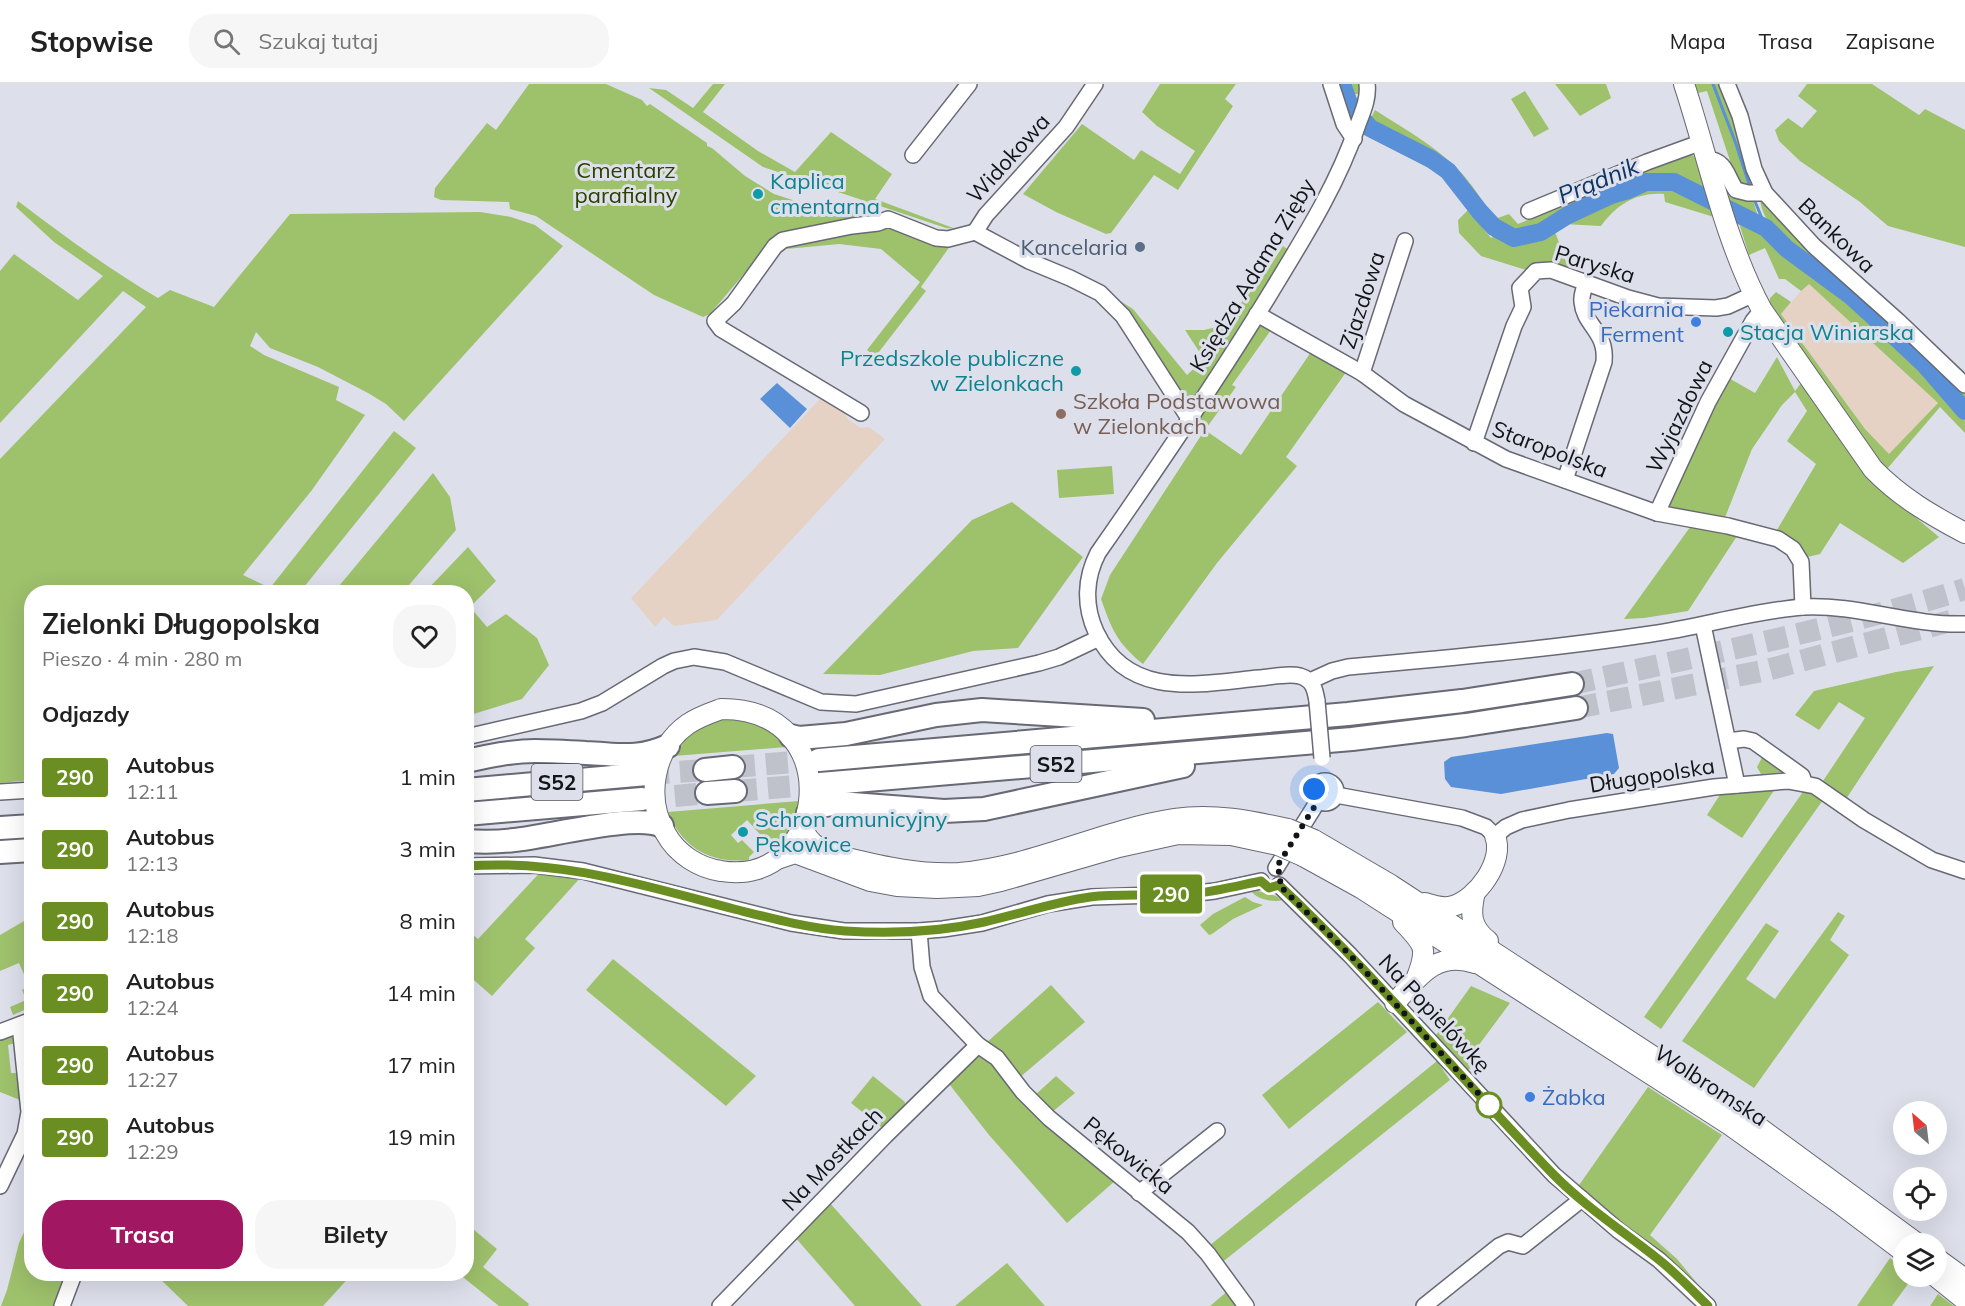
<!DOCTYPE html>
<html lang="pl">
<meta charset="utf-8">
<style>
:root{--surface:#fff;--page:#f6f6f6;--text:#222;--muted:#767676;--line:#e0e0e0;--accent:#a21761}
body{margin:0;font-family:Mulish,sans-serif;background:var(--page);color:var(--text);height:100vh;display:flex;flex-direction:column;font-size:22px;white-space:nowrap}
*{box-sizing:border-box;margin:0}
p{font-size:20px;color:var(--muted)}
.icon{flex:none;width:33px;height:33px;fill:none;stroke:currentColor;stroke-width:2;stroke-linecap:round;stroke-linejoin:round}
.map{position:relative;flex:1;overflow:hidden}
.sheet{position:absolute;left:24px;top:501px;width:450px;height:696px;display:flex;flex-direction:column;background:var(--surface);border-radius:24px;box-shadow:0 6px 24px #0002}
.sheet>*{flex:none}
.badge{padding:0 12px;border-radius:4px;font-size:21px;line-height:39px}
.needle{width:39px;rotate:332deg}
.buttons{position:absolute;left:1893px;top:1017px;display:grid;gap:12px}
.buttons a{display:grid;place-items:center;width:54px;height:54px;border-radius:50%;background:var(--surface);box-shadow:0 6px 24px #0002;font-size:30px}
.you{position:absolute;width:30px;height:30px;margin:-15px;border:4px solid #fff;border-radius:50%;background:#1a73e8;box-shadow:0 0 0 9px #1a73e833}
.map>.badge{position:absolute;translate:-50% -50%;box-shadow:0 0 0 3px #fff}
h2{padding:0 18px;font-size:22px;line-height:54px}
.round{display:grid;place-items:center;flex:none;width:63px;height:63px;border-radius:24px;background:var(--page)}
.head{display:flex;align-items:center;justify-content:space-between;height:102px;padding:0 18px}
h1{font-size:28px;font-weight:700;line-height:45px}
.cta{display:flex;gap:12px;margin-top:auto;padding:12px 18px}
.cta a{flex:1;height:69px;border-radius:24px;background:var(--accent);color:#fff;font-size:24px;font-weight:700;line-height:69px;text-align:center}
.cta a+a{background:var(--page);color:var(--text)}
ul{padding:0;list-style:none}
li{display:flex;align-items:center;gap:18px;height:72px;padding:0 18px}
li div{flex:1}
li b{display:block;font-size:22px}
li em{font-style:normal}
li .badge{min-width:66px;font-weight:700;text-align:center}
header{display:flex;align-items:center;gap:36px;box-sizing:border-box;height:84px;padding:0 30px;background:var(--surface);border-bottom:2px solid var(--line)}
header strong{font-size:28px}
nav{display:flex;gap:33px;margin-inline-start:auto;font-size:21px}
.search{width:420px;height:54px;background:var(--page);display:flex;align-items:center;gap:15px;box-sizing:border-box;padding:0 21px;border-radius:24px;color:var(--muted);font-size:22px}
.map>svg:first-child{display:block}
.industrial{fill:#e6d2c4}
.green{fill:#9ec16c}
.water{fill:#5990d7}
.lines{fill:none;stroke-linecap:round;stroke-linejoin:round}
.stream{stroke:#5990d7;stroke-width:3}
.river{stroke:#5990d7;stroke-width:18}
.highway-tunnel{stroke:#bfc1cb;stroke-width:22;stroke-dasharray:22 11;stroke-linecap:butt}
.minor-casing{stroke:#676974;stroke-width:18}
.major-casing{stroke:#676974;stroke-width:22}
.highway-casing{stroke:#676974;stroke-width:26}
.minor{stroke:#fff;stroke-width:15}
.major{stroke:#fff;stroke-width:20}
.highway{stroke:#fff;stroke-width:22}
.minor-bridge-casing{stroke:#676974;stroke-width:18;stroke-linecap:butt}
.major-bridge-casing{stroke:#676974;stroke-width:22;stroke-linecap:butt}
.minor-bridge{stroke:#fff;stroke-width:15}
.major-bridge{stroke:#fff;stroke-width:20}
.line-casing{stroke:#fff;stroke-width:14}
.line{stroke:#6b8e23;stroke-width:9}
.walk{stroke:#131418;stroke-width:6;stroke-dasharray:0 10.8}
.culture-dot{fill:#0f9aa8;stroke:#dde0eb;stroke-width:2}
.service-dot{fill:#5c6f8a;stroke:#dde0eb;stroke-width:2}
.shop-dot{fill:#3f7fe0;stroke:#dde0eb;stroke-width:2}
.education-dot{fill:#8d6e63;stroke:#dde0eb;stroke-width:2}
.stop-dot{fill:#fff;stroke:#6b8e23;stroke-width:3}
.labels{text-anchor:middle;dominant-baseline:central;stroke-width:6;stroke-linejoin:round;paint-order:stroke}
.shield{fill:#dde0eb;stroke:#505157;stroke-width:1.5}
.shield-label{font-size:21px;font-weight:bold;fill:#131418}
.street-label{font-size:22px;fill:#131418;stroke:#dde0eb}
.park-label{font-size:22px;fill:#2c4100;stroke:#dde0eb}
.culture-label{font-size:22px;fill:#0d838f;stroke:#dde0eb;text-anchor:start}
.service-label{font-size:22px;fill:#4e5e75;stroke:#dde0eb;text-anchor:end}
.shop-label{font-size:22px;fill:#366cbe;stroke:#dde0eb;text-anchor:end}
.education-label{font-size:22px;fill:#785e54;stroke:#dde0eb;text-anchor:start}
.water-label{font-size:24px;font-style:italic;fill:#0f3563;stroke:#dde0eb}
</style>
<header>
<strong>Stopwise</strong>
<div class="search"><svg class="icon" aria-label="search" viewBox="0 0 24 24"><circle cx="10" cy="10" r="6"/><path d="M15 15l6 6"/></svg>Szukaj tutaj</div>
<nav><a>Mapa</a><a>Trasa</a><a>Zapisane</a></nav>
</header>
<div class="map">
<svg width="1965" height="1222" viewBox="0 0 1965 1222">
<rect width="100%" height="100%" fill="#dde0eb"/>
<g class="industrial">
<path d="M1808 199 1938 319 1890 371 1865 345 1781 230Z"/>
<path d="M823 312 843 326 848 335 861 344 869 343 885 355 717 536 674 542 664 533 655 543 631 514Z"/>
</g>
<g class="green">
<path d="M529 0H606L642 16 647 22 650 20 707 59V62L712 64 745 92 774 110 808 121 854 128 855 137 789 148 771 156 754 178 710 230 703 233 654 211 536 132 510 125 509 118 441 116 434 113 435 104 487 39 496 46Z"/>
<path d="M713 0H725L703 28 758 67 795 88 831 48 892 90 875 115 956 145 946 144 763 83 649 4 666 6 693 24Z"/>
<path d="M1160 0H1236L1225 15 1233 22 1178 106 1154 91 1111 149 1106 150 1056 128 1023 110 1082 40 1134 76 1141 66 1180 90 1195 67 1157 42 1142 28Z"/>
<path d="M1339 0H1358L1360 10H1355L1349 32Z"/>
<path d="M1555 0H1606L1611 14 1580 32Z"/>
<path d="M1693 0H1721L1756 102 1745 105 1737 98 1707 7 1698 9Z"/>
<path d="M1807 0H1872L1919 31 1925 25 1965 46V163L1888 142 1860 118 1800 77 1779 57 1775 46 1788 34 1802 44 1817 27 1798 12Z"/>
<path d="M1525 7 1549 45 1534 53 1511 15Z"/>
<path d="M1375 26C1406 46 1441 65 1465 93 1476 106 1485 121 1495 135L1509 130 1518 140 1684 70 1696 72 1714 133 1665 118 1664 110C1637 108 1617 120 1601 142L1563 140 1554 145 1569 186 1536 178 1526 186 1481 172 1459 149 1458 136 1468 126 1491 154 1496 150 1482 137 1450 95 1363 50Z"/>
<path d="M1728 112 1752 113 1758 132 1733 124Z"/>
<path d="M1760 113 1839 191 1837 195C1811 178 1760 147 1760 113Z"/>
<path d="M18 117C64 152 109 185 158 214L170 206 214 223 290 130 480 128 511 133 535 141 563 162 404 337 386 320 368 309 318 283 270 264 256 248 250 262 264 271 339 303 336 316 365 331 312 406 243 491 270 504 394 347 416 364 300 508H32L31 696 0 699V375L146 223 123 207 0 339V187L14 170 78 216 103 192 54 158 16 123Z"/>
<path d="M1738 136 1753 141 1770 152 1887 251 1923 289 1965 337V349L1940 323 1887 385 1877 376 1769 221 1770 214 1776 208 1791 218 1781 230 1865 345 1889 370 1938 319 1809 200 1801 207 1785 195H1779L1765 164 1749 171Z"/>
<path d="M893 143 953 158 921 203 926 207 875 273 867 266 920 198 881 165 839 160 786 165 765 183 775 165 852 145Z"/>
<path d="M1283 162 1290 167 1199 316H1184L1112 212 1133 225 1187 291 1204 275 1185 246H1204L1221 242 1261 196Z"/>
<path d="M1884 229 1965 307V320L1930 280 1881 232Z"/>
<path d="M1260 239 1273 243 1232 301 1236 303 1205 346 1241 371 1313 265 1349 284 1286 373 1297 382 1217 479 1143 580C1117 559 1112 546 1101 515L1110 491 1204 347 1195 339Z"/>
<path d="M1777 273 1795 307 1802 298 1849 368 1871 396 1939 453 1903 479 1840 439 1820 470 1803 474 1774 451 1816 380 1787 357 1807 327 1795 308 1782 321 1752 365 1724 436 1669 426 1666 421 1727 293 1755 309Z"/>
<path d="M1112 382 1114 410 1059 414 1057 386Z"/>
<path d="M433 389 450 413 456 446 403 508H334Z"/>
<path d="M1012 418 1083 473 1018 564 973 567 880 591 823 590 972 436Z"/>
<path d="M1693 439 1739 449 1688 527 1644 534 1624 535Z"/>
<path d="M468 463 496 497 470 523 487 543 506 530 537 554 549 581 522 615 467 632 466 508H425Z"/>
<path d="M1934 582 1846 715 1821 700 1865 634 1839 618 1819 646 1795 631 1814 607 1896 588Z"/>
<path d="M716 635C742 633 769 642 786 663L674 672 692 646Z"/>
<path d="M1765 668 1788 688 1761 690 1757 683Z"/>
<path d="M1777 702 1742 754 1707 731 1723 706Z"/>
<path d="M1805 705 1823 716 1661 945 1644 933Z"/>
<path d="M799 717 789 748 781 760 772 767 766 757 747 736 731 751 738 759 742 756 754 768 749 773V776C711 780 682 764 668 728Z"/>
<path d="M547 781 581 793 525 855 535 864 492 912 467 890 466 845 478 855Z"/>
<path d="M1258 807 1276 812 1282 816C1274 819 1257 815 1252 808Z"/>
<path d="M1245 813 1253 818 1263 821 1233 835 1212 850 1209 851 1200 841 1213 830Z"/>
<path d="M1838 828 1845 832 1830 856 1849 871 1754 1004 1682 957 1766 839 1779 847 1746 895 1775 915Z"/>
<path d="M31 833V923L13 931 10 923 26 916 22 906 29 902 19 879 0 887V851Z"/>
<path d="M613 875 756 992 726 1022 586 906Z"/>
<path d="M1051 901 1085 938 1019 994 985 960Z"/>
<path d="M1471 902 1510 919 1467 977 1470 984 1469 986 1434 954Z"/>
<path d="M1378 918 1407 948 1289 1045 1262 1011Z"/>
<path d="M11 952 16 959 8 961 11 989H16L20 1016 0 1008V955Z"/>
<path d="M969 973H983L993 979 1115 1097 1067 1139 989 1051 946 996Z"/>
<path d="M1437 977 1450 996 1220 1180 1209 1162Z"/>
<path d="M873 992 905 1018 904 1027 886 1047 851 1019Z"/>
<path d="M1056 992 1075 1009 1051 1029 1034 1012Z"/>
<path d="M1648 1003 1722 1051 1650 1151 1677 1175 1701 1204 1591 1113 1577 1104Z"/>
<path d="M828 1117 922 1222H855L794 1152Z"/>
<path d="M31 1133 32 1190H69L55 1222H1L7 1206 19 1159Z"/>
<path d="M467 1140 497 1165 483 1183 529 1220 528 1222H499L459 1190H466Z"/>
<path d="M1890 1174 1903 1184 1904 1192 1913 1193 1892 1222H1857Z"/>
<path d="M1007 1179 1045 1222H955Z"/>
<path d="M155 1190H352L323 1222H188Z"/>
<path d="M1229 1206 1241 1222H1210Z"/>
<path d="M1938 1210 1954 1222H1930Z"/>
</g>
<g class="water">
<path d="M777 299 807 325 790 344 760 315Z"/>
<path d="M1607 649 1613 650 1619 684 1614 690 1501 710 1451 703 1445 695 1444 678 1451 673Z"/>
</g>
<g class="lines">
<g class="stream">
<path d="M1713 0 1736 60 1750 103"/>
<path d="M1754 115 1766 144"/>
</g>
<path class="river" d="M1342 0 1349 19 1370 44 1431 75 1448 87 1480 128 1494 143 1514 154 1541 148 1568 131 1611 111 1628 106 1646 98H1674L1766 144 1787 165 1851 212 1873 232 1925 281 1965 327"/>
<g class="highway-tunnel">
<path d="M1572 600C1704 571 1836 545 1965 505"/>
<path d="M1576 624 1767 586 1954 536"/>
<path d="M733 683 819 676"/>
<path d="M647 690 705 686"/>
<path d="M735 707 820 700"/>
<path d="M642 715 707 709"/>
</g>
<defs>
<g id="minor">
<path d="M1331 0 1344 40 1354 55"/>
<path d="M1727 0 1740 32 1754 85 1765 109 1814 162 1898 237 1965 301"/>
<path d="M913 71 969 0"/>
<path d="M1707 75C1726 76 1727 93 1736 106L1748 109H1765"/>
<path d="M1529 127 1647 78 1702 58"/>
<path d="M975 148 986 131 1066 43 1095 0"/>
<path d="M1257 230 1362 289 1404 320 1506 375 1657 429 1728 442 1778 455 1793 465 1801 478 1803 523"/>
<path d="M1362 289 1405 157"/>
<path d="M861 329 721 245 715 237 734 219 775 162 783 156 852 142 878 139 888 135 936 154 948 155 975 148 1029 177 1070 194 1100 209 1123 232 1190 336"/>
<path d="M1474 359 1514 242 1523 223 1520 204 1536 187 1551 186 1628 214 1658 222 1716 224 1728 222 1754 210"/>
<path d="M1565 396 1604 278C1607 247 1584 242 1582 218 1581 211 1584 205 1586 199"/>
<path d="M1657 429 1708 318 1753 237 1762 226"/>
<path d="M1703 541 1737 701"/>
<path d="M1310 597 1332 587 1348 583C1449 574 1550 565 1651 550 1701 543 1752 527 1803 523 1858 520 1910 542 1965 540"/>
<path d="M1317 617C1315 605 1313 596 1300 592 1288 589 1272 593 1259 594 1199 600 1128 616 1096 548 1084 522 1085 494 1098 469 1158 383 1217 297 1271 208 1303 155 1337 102 1357 43 1362 29 1369 15 1367 0"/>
<path d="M466 653 581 627 602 619 663 582 674 577 694 573 725 578 821 618 856 620 1039 579 1059 573 1099 554"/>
<path d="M1728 657 1744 655 1753 657 1802 692 1804 698"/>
<circle cx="1325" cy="708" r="11"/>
<path d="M0 708 32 706"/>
<path d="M1336 711 1462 734 1486 743 1495 752 1506 743 1522 736 1569 726 1714 703 1788 697 1815 702 1864 736 1903 759 1932 776 1965 787"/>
<path d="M466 782 534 781 583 787 791 839 844 847H919L943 845 982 839 1048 820 1092 813 1189 810 1215 807 1261 797"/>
<path d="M1276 784 1318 717"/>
<path d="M1279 801 1350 871 1554 1091 1619 1147 1659 1176 1708 1222"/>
<path d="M919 847 922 883 931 912 978 961 997 974 1023 1008 1049 1034 1188 1148 1208 1170 1246 1222"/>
<path d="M0 948 32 936"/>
<path d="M0 1102 25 1050 29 1028 20 941"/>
<path d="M1139 1109 1217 1047"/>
<path d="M62 1222 74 1190"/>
<path d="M720 1222 885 1052 978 961"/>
<path d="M1424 1222 1499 1162 1508 1158 1523 1162 1582 1115"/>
</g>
<g id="major">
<path d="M1684 0C1708 73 1725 158 1762 226L1873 385C1900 413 1931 431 1965 449"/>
<path d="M721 625C850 624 828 805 721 787 699 784 677 770 666 750 645 715 653 664 688 640 698 633 710 629 721 625Z"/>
<path d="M803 741C805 762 829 769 847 774 884 783 920 791 959 789 1033 783 1102 746 1175 735 1213 729 1251 737 1288 745"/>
<path d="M1314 756 1391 801 1738 1028 1918 1160"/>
<path d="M1303 772 1361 804 1730 1041 1839 1119 1904 1168"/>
<path d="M780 774 795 769 870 797 897 802 937 804 978 802 1001 797 1119 763 1178 750 1231 751 1278 761"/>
<path d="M1475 808C1470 829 1470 843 1488 857"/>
<path d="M1425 819C1434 822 1444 825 1453 822 1477 815 1505 777 1495 752"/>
<path d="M1403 838C1425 861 1428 864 1417 893"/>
<path d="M1395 919C1418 893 1436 866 1475 879"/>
<path d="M1936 1174 1965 1195"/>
<path d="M1935 1192 1965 1216"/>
</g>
<g id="highway">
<path d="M791 652 799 654 846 650 936 631 982 626 1143 636"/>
<path d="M819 676 1348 630 1462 617 1572 600"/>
<path d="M466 677C489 672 512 667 535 667 552 667 569 668 586 669 618 670 636 676 668 662"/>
<path d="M705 686 733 683"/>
<path d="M820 700 1352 655 1466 641 1576 624"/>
<path d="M466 706 647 690"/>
<path d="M707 709 735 707"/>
<path d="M808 729 819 722 839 719 944 727 984 725 1183 682"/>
<path d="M466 730 642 715"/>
<path d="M0 744 32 742"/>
<path d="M466 757C482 758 498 758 514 756 547 753 636 729 662 742"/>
<path d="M0 768 32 766"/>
</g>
</defs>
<use href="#minor" class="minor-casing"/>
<use href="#major" class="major-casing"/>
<use href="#highway" class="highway-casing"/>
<use href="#minor" class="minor"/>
<use href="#major" class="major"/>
<use href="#highway" class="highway"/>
<defs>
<path id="minor-bridge" d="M1317 617 1322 674"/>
<g id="major-bridge">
<path d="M1288 745 1314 756"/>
<path d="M1278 761 1303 772"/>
</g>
</defs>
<use href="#minor-bridge" class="minor-bridge-casing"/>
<use href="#major-bridge" class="major-bridge-casing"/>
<use href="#minor-bridge" class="minor-bridge"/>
<use href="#major-bridge" class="major-bridge"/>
</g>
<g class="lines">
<defs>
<path id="line" d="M466 782C562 775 642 801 734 825 770 834 807 844 845 847 891 850 939 848 984 838 1020 830 1054 818 1090 813 1123 809 1157 813 1190 810 1214 808 1237 802 1261 797L1269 804 1279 801C1376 892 1460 994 1552 1089 1584 1122 1623 1147 1658 1175 1676 1189 1692 1206 1708 1222"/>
</defs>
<use href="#line" class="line-casing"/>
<use href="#line" class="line"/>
<path class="walk" d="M1314 705V712L1318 717 1276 784 1282 792 1279 801 1350 871 1490 1022 1489 1021"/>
</g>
<g class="culture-dot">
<circle cx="758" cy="110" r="6"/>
<circle cx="1728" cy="248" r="6"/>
<circle cx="1076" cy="287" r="6"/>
<circle cx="743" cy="748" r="6"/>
</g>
<circle class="service-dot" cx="1140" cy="163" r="6"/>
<g class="shop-dot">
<circle cx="1696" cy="238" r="6"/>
<circle cx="1530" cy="1013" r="6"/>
</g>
<circle class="education-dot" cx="1061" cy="330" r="6"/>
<circle class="stop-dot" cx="1489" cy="1021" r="12"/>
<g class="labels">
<g class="shield">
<rect x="1030.5" y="662" width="51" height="36" rx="4.5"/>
<rect x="531.5" y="680" width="51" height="36" rx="4.5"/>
</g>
<g class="shield-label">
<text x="1056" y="680">S52</text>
<text x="557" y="698">S52</text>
</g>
<g class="street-label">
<text transform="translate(1008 74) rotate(-48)">Widokowa</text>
<text transform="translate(1837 151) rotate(44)">Bankowa</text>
<text transform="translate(1595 180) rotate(17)">Paryska</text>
<text transform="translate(1252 191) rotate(-59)">Księdza Adama Zięby</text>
<text transform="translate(1362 216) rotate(-72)">Zjazdowa</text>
<text transform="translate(1679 332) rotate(-64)">Wyjazdowa</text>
<text transform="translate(1550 365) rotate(21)">Staropolska</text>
<text transform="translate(1652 691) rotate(-9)">Długopolska</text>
<text transform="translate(1435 929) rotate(47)">Na Popielówkę</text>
<text transform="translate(1711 1001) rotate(33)">Wolbromska</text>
<text transform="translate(1129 1071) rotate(39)">Pękowicka</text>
<text transform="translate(832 1075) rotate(-46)">Na Mostkach</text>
</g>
<g class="park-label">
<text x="626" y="86">Cmentarz<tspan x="626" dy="25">parafialny</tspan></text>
</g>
<g class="culture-label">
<text x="770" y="97">Kaplica<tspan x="770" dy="25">cmentarna</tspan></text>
<text x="1740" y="248">Stacja Winiarska</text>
<text x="1064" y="274" text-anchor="end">Przedszkole publiczne<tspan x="1064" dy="25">w Zielonkach</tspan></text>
<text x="755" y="735">Schron amunicyjny<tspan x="755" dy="25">Pękowice</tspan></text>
</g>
<g class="service-label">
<text x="1128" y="163">Kancelaria</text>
</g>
<g class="shop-label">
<text x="1684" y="225">Piekarnia<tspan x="1684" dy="25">Ferment</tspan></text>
<text x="1542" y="1013" text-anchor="start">Żabka</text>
</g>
<g class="education-label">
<text x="1073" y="317">Szkoła Podstawowa<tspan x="1073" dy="25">w Zielonkach</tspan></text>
</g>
<g class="water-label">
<text transform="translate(1598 96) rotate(-22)">Prądnik</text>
</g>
</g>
</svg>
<div class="buttons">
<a><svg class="needle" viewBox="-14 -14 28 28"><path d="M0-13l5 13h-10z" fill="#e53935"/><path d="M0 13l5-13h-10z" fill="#767676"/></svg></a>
<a><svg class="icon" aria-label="locate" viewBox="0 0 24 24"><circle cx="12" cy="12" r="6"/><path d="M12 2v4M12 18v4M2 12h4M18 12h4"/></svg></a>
<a><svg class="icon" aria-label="layers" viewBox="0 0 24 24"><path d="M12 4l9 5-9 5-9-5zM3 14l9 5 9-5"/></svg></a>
</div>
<div class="you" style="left:1314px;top:705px"></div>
<b class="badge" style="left:1171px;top:810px;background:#6b8e23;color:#fff">290</b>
<section class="sheet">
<div class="head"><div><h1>Zielonki Długopolska</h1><p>Pieszo · 4 min · 280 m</p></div><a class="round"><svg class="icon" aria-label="heart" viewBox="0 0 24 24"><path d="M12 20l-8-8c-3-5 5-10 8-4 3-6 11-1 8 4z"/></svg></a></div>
<h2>Odjazdy</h2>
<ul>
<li><span class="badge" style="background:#6b8e23;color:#fff">290</span><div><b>Autobus</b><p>12:11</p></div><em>1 min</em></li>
<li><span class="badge" style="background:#6b8e23;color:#fff">290</span><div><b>Autobus</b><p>12:13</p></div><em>3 min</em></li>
<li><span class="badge" style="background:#6b8e23;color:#fff">290</span><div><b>Autobus</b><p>12:18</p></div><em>8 min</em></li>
<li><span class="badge" style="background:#6b8e23;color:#fff">290</span><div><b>Autobus</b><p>12:24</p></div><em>14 min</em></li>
<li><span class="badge" style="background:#6b8e23;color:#fff">290</span><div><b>Autobus</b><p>12:27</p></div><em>17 min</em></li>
<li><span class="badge" style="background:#6b8e23;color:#fff">290</span><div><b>Autobus</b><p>12:29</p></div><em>19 min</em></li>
</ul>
<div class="cta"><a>Trasa</a><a>Bilety</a></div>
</section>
</div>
